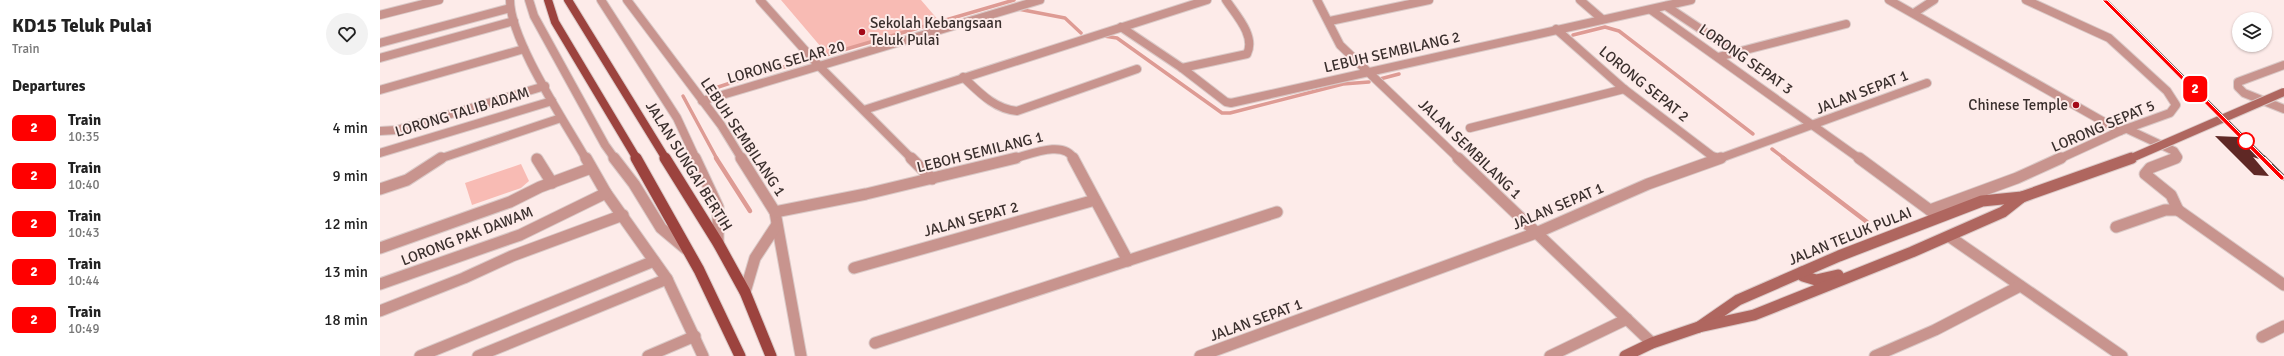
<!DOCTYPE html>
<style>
:root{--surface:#fff;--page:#f2f2f2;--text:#222;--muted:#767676}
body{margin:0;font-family:Signika,sans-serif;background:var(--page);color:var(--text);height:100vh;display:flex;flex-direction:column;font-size:15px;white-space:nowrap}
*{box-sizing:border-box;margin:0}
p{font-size:13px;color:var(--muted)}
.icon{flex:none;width:22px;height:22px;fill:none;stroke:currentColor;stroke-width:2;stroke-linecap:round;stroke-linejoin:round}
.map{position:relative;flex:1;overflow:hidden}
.sheet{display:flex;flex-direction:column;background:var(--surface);width:380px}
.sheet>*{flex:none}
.badge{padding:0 8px;border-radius:6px;font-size:14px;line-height:26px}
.controls{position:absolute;left:1852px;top:12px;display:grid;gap:8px}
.controls a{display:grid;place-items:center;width:40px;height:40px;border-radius:50%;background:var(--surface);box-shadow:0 1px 3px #0004;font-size:20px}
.map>.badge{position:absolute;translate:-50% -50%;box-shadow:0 0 0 2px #fff}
h2{padding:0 12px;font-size:15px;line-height:36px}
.round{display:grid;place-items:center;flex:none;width:42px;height:42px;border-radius:21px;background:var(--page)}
.overview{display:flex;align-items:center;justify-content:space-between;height:68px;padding:0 12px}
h1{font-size:19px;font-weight:800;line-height:30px}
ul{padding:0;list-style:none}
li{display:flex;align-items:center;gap:12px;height:48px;padding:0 12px}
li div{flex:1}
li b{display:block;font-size:15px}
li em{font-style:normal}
li .badge{min-width:44px;font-weight:700;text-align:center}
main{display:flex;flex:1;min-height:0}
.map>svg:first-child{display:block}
.green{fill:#f8bbb4}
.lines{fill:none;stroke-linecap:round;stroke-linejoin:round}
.stream-far1{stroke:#de9b94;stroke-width:3.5}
.stream{stroke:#de9b94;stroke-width:4.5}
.building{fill:#5f2825}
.minor-far1-casing{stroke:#dac9c7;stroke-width:10}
.minor-casing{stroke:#dac9c7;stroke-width:13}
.secondary-far1-casing{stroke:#dac9c7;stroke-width:10}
.secondary-casing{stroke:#dac9c7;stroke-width:13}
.primary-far1-casing{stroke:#dac9c7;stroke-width:10}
.primary-casing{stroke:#dac9c7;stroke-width:13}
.minor-far1{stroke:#c8948e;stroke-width:8}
.minor{stroke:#c8948e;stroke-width:11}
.secondary-far1{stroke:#af665f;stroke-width:8}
.secondary{stroke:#af665f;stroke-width:11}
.primary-far1{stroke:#9c433e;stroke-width:8}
.primary{stroke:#9c433e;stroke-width:11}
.rail-far1-casing{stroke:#584c4a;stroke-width:4}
.rail-casing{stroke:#584c4a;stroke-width:5}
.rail-far1{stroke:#fdebe9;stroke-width:2.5;stroke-dasharray:8;stroke-linecap:butt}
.rail{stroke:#fdebe9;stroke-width:3.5;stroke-dasharray:10;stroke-linecap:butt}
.secondary-bridge-casing{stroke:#dac9c7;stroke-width:10;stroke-linecap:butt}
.secondary-bridge{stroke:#af665f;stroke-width:8}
.line{fill:#f00;stroke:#fff}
.poi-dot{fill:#a30917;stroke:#fdebe9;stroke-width:1.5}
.stop-dot{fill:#fff;stroke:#f00;stroke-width:2}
.labels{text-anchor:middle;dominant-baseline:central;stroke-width:4;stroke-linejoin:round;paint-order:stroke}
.poi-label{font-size:15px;fill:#3a2f2d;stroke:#fdebe9;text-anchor:start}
.street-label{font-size:15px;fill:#3a2f2d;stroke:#fdebe9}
</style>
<main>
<section class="sheet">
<div class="overview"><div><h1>KD15 Teluk Pulai</h1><p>Train</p></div><a class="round"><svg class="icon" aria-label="heart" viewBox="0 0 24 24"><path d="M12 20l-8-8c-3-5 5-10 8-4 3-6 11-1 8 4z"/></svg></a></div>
<h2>Departures</h2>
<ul>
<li><span class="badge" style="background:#f00;color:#fff">2</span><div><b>Train</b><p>10:35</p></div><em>4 min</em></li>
<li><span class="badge" style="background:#f00;color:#fff">2</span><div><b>Train</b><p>10:40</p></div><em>9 min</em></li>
<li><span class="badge" style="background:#f00;color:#fff">2</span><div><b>Train</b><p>10:43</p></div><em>12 min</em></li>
<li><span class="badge" style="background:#f00;color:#fff">2</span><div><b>Train</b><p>10:44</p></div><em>13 min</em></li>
<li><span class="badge" style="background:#f00;color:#fff">2</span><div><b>Train</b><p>10:49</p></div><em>18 min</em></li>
</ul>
</section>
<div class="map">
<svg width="1904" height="356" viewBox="0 0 1904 356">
<rect width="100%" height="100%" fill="#fdebe9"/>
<g class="green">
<path d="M401 0H541L559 21 447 54Z"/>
<path d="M141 164 149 181 141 188 92 205 85 183Z"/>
</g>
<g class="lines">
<g class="stream-far1">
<path d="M638 9 685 18 701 33"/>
<path d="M1193 35 1225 27 1239 31 1373 134"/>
<path d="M724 36 737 38 842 113H850L963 84 989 82"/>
<path d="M446 55 634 0"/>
<path d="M382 73 429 60"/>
<path d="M1000 79 1019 74"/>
<path d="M329 90 372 76"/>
<path d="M303 96 337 159"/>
<path d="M1392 149 1405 159"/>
</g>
<g class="stream">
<path d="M336 158 370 211"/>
<path d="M1403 158 1487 222"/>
</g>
</g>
<path class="building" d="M1835 136 1858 137 1879 159 1873 157 1889 176 1874 175Z"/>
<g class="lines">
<defs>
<g id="minor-far1">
<path d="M130 0C130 40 185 122 206 159"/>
<path d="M149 0 154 16 225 145 235 159"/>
<path d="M221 0 297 118 316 159"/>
<path d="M247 0 341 125 362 159"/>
<path d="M380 0 440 67 532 159"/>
<path d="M937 0 960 45 1079 159"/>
<path d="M1200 0 1222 19"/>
<path d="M1509 0 1740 131"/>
<path d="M1646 0 1729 38 1787 91 1796 105 1790 113 1740 131 1679 159"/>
<path d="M1286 6 1355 52"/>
<path d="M1271 10 1480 159"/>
<path d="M1534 13 1554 0"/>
<path d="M0 15 59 0"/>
<path d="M950 21 1049 0"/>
<path d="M741 27 802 68 846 102 851 103 1311 0"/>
<path d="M1176 29 1244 89 1336 159"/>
<path d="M0 43 130 8"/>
<path d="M1338 57 1466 24"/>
<path d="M0 58 134 21"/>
<path d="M1904 65 1858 82V87L1864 93 1904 109"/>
<path d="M802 68 867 54C876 36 856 15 846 0"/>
<path d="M583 77C599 92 614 109 637 111L757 69"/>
<path d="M0 90 144 49"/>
<path d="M322 101 660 0"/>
<path d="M484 110 827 0"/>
<path d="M1090 128 1244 89"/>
<path d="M1747 129 1794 151 1798 157 1794 159"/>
<path d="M0 131 17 130 165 86"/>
<path d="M0 153 172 101"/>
<path d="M59 159 181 118"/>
<path d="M632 159C649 155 684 139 694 159"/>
<path d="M1338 159 1547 83"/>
</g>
<g id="minor">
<path d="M206 158 226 193 287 279 323 356"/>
<path d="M234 158 254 184 281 228 306 249"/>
<path d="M315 158 338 207V243"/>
<path d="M361 158 395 212 421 356"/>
<path d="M531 158 552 179"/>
<path d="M693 158 748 261"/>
<path d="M1078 158 1272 343"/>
<path d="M1334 158 1336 159"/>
<path d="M1479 158 1555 214"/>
<path d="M1796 158 1770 168 1765 174 1791 195 1798 210"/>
<path d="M157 159 172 183"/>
<path d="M0 189 27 180 61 158"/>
<path d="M1550 210 1637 178 1681 158"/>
<path d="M1798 210 1904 285"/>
<path d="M395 212 486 194 636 158"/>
<path d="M1736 227 1785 210H1798"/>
<path d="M1570 237 1742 356"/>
<path d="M0 248 130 202 160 187 211 168"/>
<path d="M474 268 715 200"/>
<path d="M0 284 140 235 226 193"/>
<path d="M365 292 375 258 396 226"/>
<path d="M0 311 84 278 132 256 243 215"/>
<path d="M1882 337 1904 326"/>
<path d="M495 343 897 212"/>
<path d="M40 356 274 261"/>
<path d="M98 356 287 279"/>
<path d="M268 356 315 336"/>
<path d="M820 356 1156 233 1268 184 1341 158"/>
<path d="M1170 356 1247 319"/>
<path d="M1495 356 1555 330 1640 286"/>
</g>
<path id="secondary-far1" d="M1749 159 1754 157"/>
<g id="secondary">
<path d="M1422 272 1423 276 1436 280 1458 275"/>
<path d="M1319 327 1358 300 1459 256 1602 201 1642 197 1752 158"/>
<path d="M1245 356 1272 343 1319 327 1374 315 1532 252 1623 212 1642 197"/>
</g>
<g id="primary-far1">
<path d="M168 0 175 22 257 159"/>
<path d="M188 0 286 159"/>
</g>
<g id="primary">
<path d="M256 158 319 270 360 356"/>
<path d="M285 158 338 243 365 292 391 356"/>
</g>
</defs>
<use href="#minor-far1" class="minor-far1-casing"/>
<use href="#minor" class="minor-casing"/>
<use href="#secondary-far1" class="secondary-far1-casing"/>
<use href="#secondary" class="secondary-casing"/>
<use href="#primary-far1" class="primary-far1-casing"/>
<use href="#primary" class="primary-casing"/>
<use href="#minor-far1" class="minor-far1"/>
<use href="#minor" class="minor"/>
<use href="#secondary-far1" class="secondary-far1"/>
<use href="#secondary" class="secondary"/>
<use href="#primary-far1" class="primary-far1"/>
<use href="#primary" class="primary"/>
<defs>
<path id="rail-far1" d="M1725 0 1885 159"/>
<path id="rail" d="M1884 158 1904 178"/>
</defs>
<use href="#rail-far1" class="rail-far1-casing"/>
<use href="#rail" class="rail-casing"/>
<use href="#rail-far1" class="rail-far1"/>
<use href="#rail" class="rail"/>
<defs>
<path id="secondary-bridge" d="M1754 157 1904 92"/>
</defs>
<use href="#secondary-bridge" class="secondary-bridge-casing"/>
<use href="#secondary-bridge" class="secondary-bridge"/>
</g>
<path class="line" d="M1722 0H1727L1904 177V180H1901Z"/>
<g class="poi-dot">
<circle cx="482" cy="32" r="4"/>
<circle cx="1696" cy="105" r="4"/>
</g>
<circle class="stop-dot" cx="1866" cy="141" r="8"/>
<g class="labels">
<g class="poi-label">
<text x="490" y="23">Sekolah Kebangsaan<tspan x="490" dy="17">Teluk Pulai</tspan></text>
<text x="1688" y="105" text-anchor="end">Chinese Temple</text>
</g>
<g class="street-label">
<text transform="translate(1012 52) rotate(-13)">LEBUH SEMBILANG 2</text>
<text transform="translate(1366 59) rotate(35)">LORONG SEPAT 3</text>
<text transform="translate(406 62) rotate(-16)">LORONG SELAR 20</text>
<text transform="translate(1264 84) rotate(39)">LORONG SEPAT 2</text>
<text transform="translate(1482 92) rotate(-21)">JALAN SEPAT 1</text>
<text transform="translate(82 112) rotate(-17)">LORONG TALIB ADAM</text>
<text transform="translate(1723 126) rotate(-23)">LORONG SEPAT 5</text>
<text transform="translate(363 137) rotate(56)">LEBUH SEMBILANG 1</text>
<text transform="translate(1090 149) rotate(44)">JALAN SEMBILANG 1</text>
<text transform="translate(600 152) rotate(-14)">LEBOH SEMILANG 1</text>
<text transform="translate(309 166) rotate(58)">JALAN SUNGAI BERTIH</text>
<text transform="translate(1178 206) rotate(-23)">JALAN SEPAT 1</text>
<text transform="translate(591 219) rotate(-15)">JALAN SEPAT 2</text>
<text transform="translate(87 236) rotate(-21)">LORONG PAK DAWAM</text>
<text transform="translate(1470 236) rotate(-22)">JALAN TELUK PULAI</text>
<text transform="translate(876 320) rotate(-20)">JALAN SEPAT 1</text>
</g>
</g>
</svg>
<div class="controls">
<a><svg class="icon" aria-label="layers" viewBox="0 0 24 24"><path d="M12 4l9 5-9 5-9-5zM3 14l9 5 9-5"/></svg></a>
</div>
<b class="badge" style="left:1815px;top:89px;background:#f00;color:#fff">2</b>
</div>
</main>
